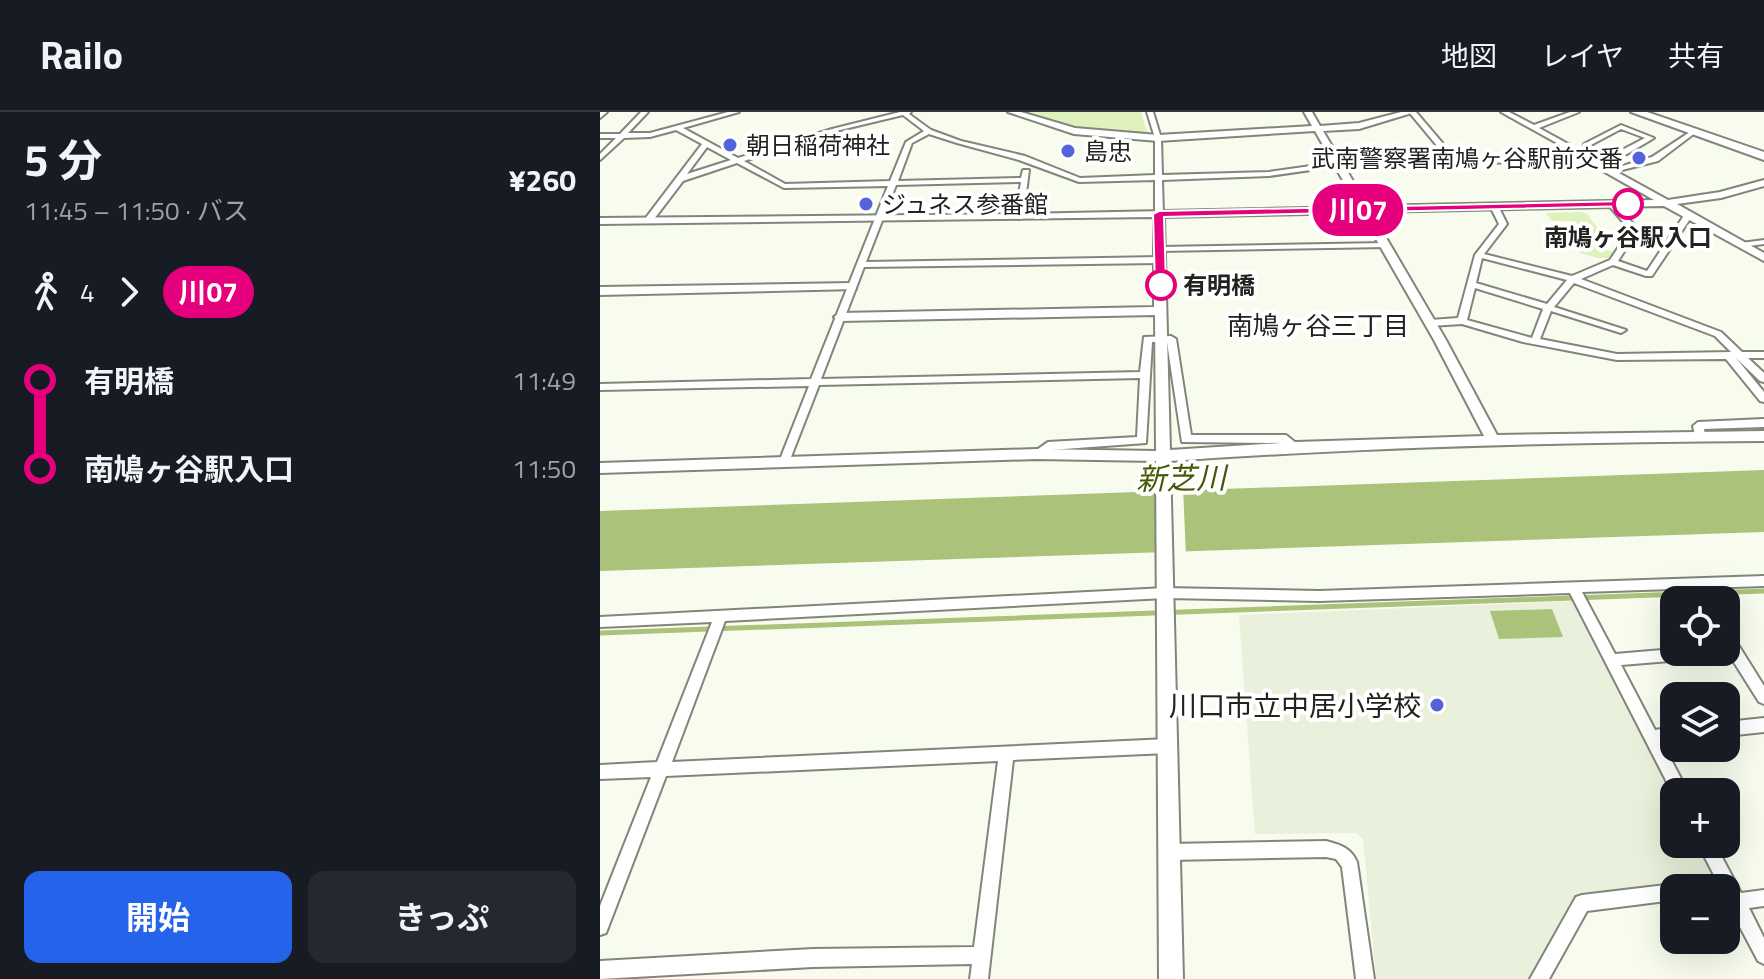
<!DOCTYPE html>
<html lang="ja">
<meta charset="utf-8">
<style>
:root{--surface:#171b24;--page:#242831;--text:#f1f3f6;--muted:#9ea1a6;--line:#363941;--accent:#2563eb}
body{margin:0;font-family:"Titillium Web","Noto Sans JP",sans-serif;background:var(--page);color:var(--text);height:100vh;display:flex;flex-direction:column;font-size:30px;white-space:nowrap}
*{box-sizing:border-box;margin:0}
p{font-size:26px;color:var(--muted)}
.icon{flex:none;width:44px;height:44px;fill:none;stroke:currentColor;stroke-width:2;stroke-linecap:round;stroke-linejoin:round}
.map{position:relative;flex:1;overflow:hidden}
.details{display:flex;flex-direction:column;background:var(--surface);width:600px}
.details>*{flex:none}
.badge{padding:0 16px;border-radius:26px;font-size:28px;line-height:52px}
.controls{position:absolute;left:1060px;top:474px;display:grid;gap:16px}
.controls a{display:grid;place-items:center;width:80px;height:80px;border-radius:16px;background:var(--surface);box-shadow:0 8px 32px #0002;font-size:40px}
.map>.badge{position:absolute;translate:-50% -50%;box-shadow:0 0 0 4px #fff}
.legs{display:flex;align-items:center;gap:12px;height:88px;padding:0 24px;font-size:26px}
.legs p{margin-inline-start:auto}
.headline{display:flex;align-items:center;justify-content:space-between;height:136px;padding:0 24px}
h1{font-size:44px;font-weight:700;line-height:60px}
.primary-button{display:flex;gap:16px;margin-top:auto;padding:16px 24px}
.primary-button a{flex:1;height:92px;border-radius:16px;background:var(--accent);color:#fff;font-size:32px;font-weight:700;line-height:92px;text-align:center}
.primary-button a+a{background:var(--page);color:var(--text)}
ul{padding:0 24px;list-style:none}
li{display:flex;align-items:center;gap:28px;height:88px;font-size:30px}
li i{display:grid;place-items:center;width:12px;height:100%;margin:0 10px;background:currentColor}
li i::after{content:'';width:20px;height:20px;margin:-10px;border:6px solid;border-radius:50%;background:var(--surface)}
li p{margin-inline-start:auto}
li:first-child i{background:linear-gradient(#0000 50%,currentColor 0)}
li:last-child i{background:linear-gradient(currentColor 50%,#0000 0)}
header{display:flex;align-items:center;gap:48px;box-sizing:border-box;height:112px;padding:0 40px;background:var(--surface);border-bottom:2px solid var(--line)}
header strong{font-size:38px}
nav{display:flex;gap:44px;margin-inline-start:auto;font-size:28px}
main{display:flex;flex:1;min-height:0}
.map>svg:first-child{display:block}
.built{fill:#e9f0db}
.green{fill:#dff1bd}
.water{fill:#abc27b}
.pier{fill:#f7fcee}
.lines{fill:none;stroke-linecap:round;stroke-linejoin:round}
.stream{stroke:#abc27b;stroke-width:5}
.minor-casing{stroke:#81867a;stroke-width:4}
.tertiary-casing{stroke:#81867a;stroke-width:4}
.trunk-casing{stroke:#81867a;stroke-width:4}
.minor{fill:#fff;fill-rule:evenodd}
.tertiary{fill:#fff;fill-rule:evenodd}
.trunk{fill:#fff;fill-rule:evenodd}
.line-1{fill:#e6007e;stroke:#fff;stroke-width:2}
.poi-dot{fill:#5463da;stroke:#fff;stroke-width:3}
.stop-1-dot{fill:#fff;stroke:#e6007e;stroke-width:4}
.labels{text-anchor:middle;dominant-baseline:central;stroke-width:8;stroke-linejoin:round;paint-order:stroke}
.far-poi-label{font-size:24px;fill:#21231e;stroke:#fff;text-anchor:start}
.far-stop-label{font-size:24px;font-weight:bold;fill:#21231e;stroke:#fff}
.far-neighbourhood-label{font-size:26px;fill:#21231e;stroke:#fff}
.poi-label{font-size:28px;fill:#21231e;stroke:#fff;text-anchor:end}
.water-label{font-size:30px;font-style:italic;fill:#455905;stroke:#fff}
</style>
<header>
<strong>Railo</strong>
<nav><a>地図</a><a>レイヤ</a><a>共有</a></nav>
</header>
<main>
<section class="details">
<div class="headline"><div><h1>5 分</h1><p>11:45 – 11:50 · バス</p></div><b>¥260</b></div>
<div class="legs"><svg class="icon" aria-label="walk" viewBox="0 0 24 24"><circle cx="13" cy="4" r="2"/><path d="M13 8l-2 6 4 7M11 14l-3 7M7 12l3-4h3l4 4"/></svg>4<svg class="icon" aria-label="forward" viewBox="0 0 24 24"><path d="M9 5l7 7-7 7"/></svg><b class="badge" style="background:#e6007e;color:#fff">川07</b></div>
<ul>
<li><i style="color:#e6007e"></i><b>有明橋</b><p>11:49</p></li>
<li><i style="color:#e6007e"></i><b>南鳩ヶ谷駅入口</b><p>11:50</p></li>
</ul>
<div class="primary-button"><a>開始</a><a>きっぷ</a></div>
</section>
<div class="map">
<svg width="1164" height="867" viewBox="0 0 1164 867">
<rect width="100%" height="100%" fill="#f7fcee"/>
<path class="built" d="M972 489 1074 683V732H1099L1112 758 1109 767 974 784 928 867H776L763 727 756 721 655 722 639 503Z"/>
<g class="green">
<path d="M421 0H541L548 22 472 16Z"/>
<path d="M981 100 987 102 1001 120 997 126 1004 128 1000 136 1016 141 1013 146H998L980 141 987 131 981 129 985 123 971 109H952L946 101Z"/>
</g>
<g class="water">
<path d="M1164 358V420L0 459V399Z"/>
<path d="M952 497 963 525 899 527 890 499Z"/>
</g>
<path class="pier" d="M583 375 586 444 556 445 555 376Z"/>
<g class="lines">
<path class="stream" d="M0 521 1164 479"/>
<defs>
<g id="minor">
<path d="M0 0H7L0 6Z"/>
<path d="M41 0H48L28 21H50L128 0H139L83 16 138 46 232 17 300 0H311L309 2 331 18 361 29 425 44 480 66 555 63V26L547 0H553L561 26 562 63 669 60 739 50 848 47 809 0H816L856 47 925 46 964 39V35L901 0H909L934 13 970 0H979L939 16 970 33 972 40 968 42 925 50 739 54 669 64 562 68 563 102 559 104 555 102V68L479 70 419 48 357 31 329 22 312 31 298 69 421 66 423 58H429L423 105 419 107 415 105 421 70 296 73 266 150 560 145 564 148 560 151 264 155 221 267 540 260 544 225 571 224 576 227 591 323H686L701 335 696 339 684 331 582 330 567 230H552L546 331 450 338 436 346 431 342 448 330 537 325 540 266 219 273 189 350 184 354 179 350 209 274 0 278V272L211 267 288 74 184 76 137 51 83 69 51 111H45V107L102 32 76 18 50 25 24 26 0 48V42L16 26H0V22H20ZM303 3 324 19 306 30 290 69 185 72 144 49 236 19ZM107 35 131 48 87 62Z"/>
<path d="M1021 13 1054 26 1027 42 1002 44V55H996L981 46 984 32ZM1021 17 1045 26 1022 38 995 40V48L988 43 989 34Z"/>
<path d="M1093 18 1096 20 1095 21 1058 49 1010 61 1006 59 1052 45Z"/>
<path d="M1010 91H1016L1038 118 1018 149 1047 159 1085 102 1092 104 1052 164H1046L1013 153 981 167 1121 220 1142 240H1164V246H1148L1164 261V270L1160 269 1136 246 1164 280V290L1160 289 1126 247 1017 248 923 230 862 212 830 214 825 211 830 208 858 206 875 143 899 112 891 96 892 94H898L907 112 884 142 972 164 1010 148 1030 118 1010 95ZM882 146 967 168 947 192 876 171ZM974 171 1115 224 1131 240 1017 242 940 227 951 199 1021 221 1026 218 954 195ZM875 176 943 197 932 226 867 208Z"/>
<path d="M1164 128V132L1141 135 1137 133 1141 131Z"/>
<path d="M785 131H788V135L560 139 556 137 560 135Z"/>
<path d="M1164 307V315L1104 317 1105 324 1100 328 1095 324 1093 314 1098 310Z"/>
<path d="M1164 464V474L982 480 1015 542 1074 537V540H1114L1112 544 1107 546 1021 553 1055 618 1074 615V629L1062 630 1088 680H1074V684L970 481 719 489 565 486 125 509 72 650 568 627 573 629 575 634 573 639 568 641 413 648 388 867H370L372 852 213 855 0 867V849L213 837 374 835 398 649 66 664 6 821 0 823V794L51 665 0 667V653L57 650 112 510 0 515V505L565 476 719 479Z"/>
<path d="M1126 532 1139 534 1164 574V592L1159 590 1130 544 1121 542 1120 540H1126Z"/>
<path d="M1164 606V620L1126 624V610Z"/>
<path d="M726 729C741 733 751 736 757 750L774 867H756L742 755 736 747 726 745 569 748 563 746 561 740 563 734 569 732Z"/>
<path d="M1098 732H1115L1141 781 1164 778V794L1149 796 1164 826V852L1158 849 1130 796 1126 787V776H1102L1104 770 1116 767Z"/>
<path d="M1074 772 1081 776H1074V788L987 799 949 867H930L976 785 982 783Z"/>
</g>
<g id="tertiary">
<path d="M408 0H421L475 16 558 23 712 14 704 0H712L720 14 759 11 801 0H815L759 17 723 19 768 94 1054 88 996 55 994 53 999 50 1068 88 1120 80 1164 68V74L1121 86 1077 92 1164 141V149L1064 94 771 100 846 228 897 323 1164 319V329C966 330 768 335 570 349L583 867H559L556 349 436 347 0 361V351L436 337 556 339 555 203 240 209 234 205 240 201 554 195V105L0 112V106L419 102 758 95 715 19 558 29 474 22ZM761 101 834 228 884 324 696 330 570 338 564 105Z"/>
<path d="M252 171 256 173V177L0 183V175Z"/>
</g>
<path id="trunk" d="M1031 0H1047L1164 40V48Z"/>
</defs>
<use href="#minor" class="minor-casing"/>
<use href="#tertiary" class="tertiary-casing"/>
<use href="#trunk" class="trunk-casing"/>
<use href="#minor" class="minor"/>
<use href="#tertiary" class="tertiary"/>
<use href="#trunk" class="trunk"/>
</g>
<path class="line-1" d="M1028 89 1032 90V94L564 105 566 173 561 177 555 173 553 102 559 99Z"/>
<g class="poi-dot">
<circle cx="130" cy="33" r="8"/>
<circle cx="468" cy="39" r="8"/>
<circle cx="1039" cy="46" r="8"/>
<circle cx="266" cy="92" r="8"/>
<circle cx="837" cy="593" r="8"/>
</g>
<g class="stop-1-dot">
<circle cx="1028" cy="92" r="14"/>
<circle cx="561" cy="173" r="14"/>
</g>
<g class="labels">
<g class="far-poi-label">
<text x="146" y="33">朝日稲荷神社</text>
<text x="484" y="39">島忠</text>
<text x="1023" y="46" text-anchor="end">武南警察署南鳩ヶ谷駅前交番</text>
<text x="282" y="92">ジュネス参番館</text>
</g>
<g class="far-stop-label">
<text x="1028" y="125">南鳩ヶ谷駅入口</text>
<text x="583" y="173" text-anchor="start">有明橋</text>
</g>
<g class="far-neighbourhood-label">
<text x="718" y="213">南鳩ヶ谷三丁目</text>
</g>
<g class="poi-label">
<text x="821" y="593">川口市立中居小学校</text>
</g>
<g class="water-label">
<text transform="translate(581 366) rotate(-1)">新芝川</text>
</g>
</g>
</svg>
<div class="controls">
<a><svg class="icon" aria-label="locate" viewBox="0 0 24 24"><circle cx="12" cy="12" r="6"/><path d="M12 2v4M12 18v4M2 12h4M18 12h4"/></svg></a>
<a><svg class="icon" aria-label="layers" viewBox="0 0 24 24"><path d="M12 4l9 5-9 5-9-5zM3 14l9 5 9-5"/></svg></a>
<a>+</a>
<a>−</a>
</div>
<b class="badge" style="left:758px;top:98px;background:#e6007e;color:#fff">川07</b>
</div>
</main>
